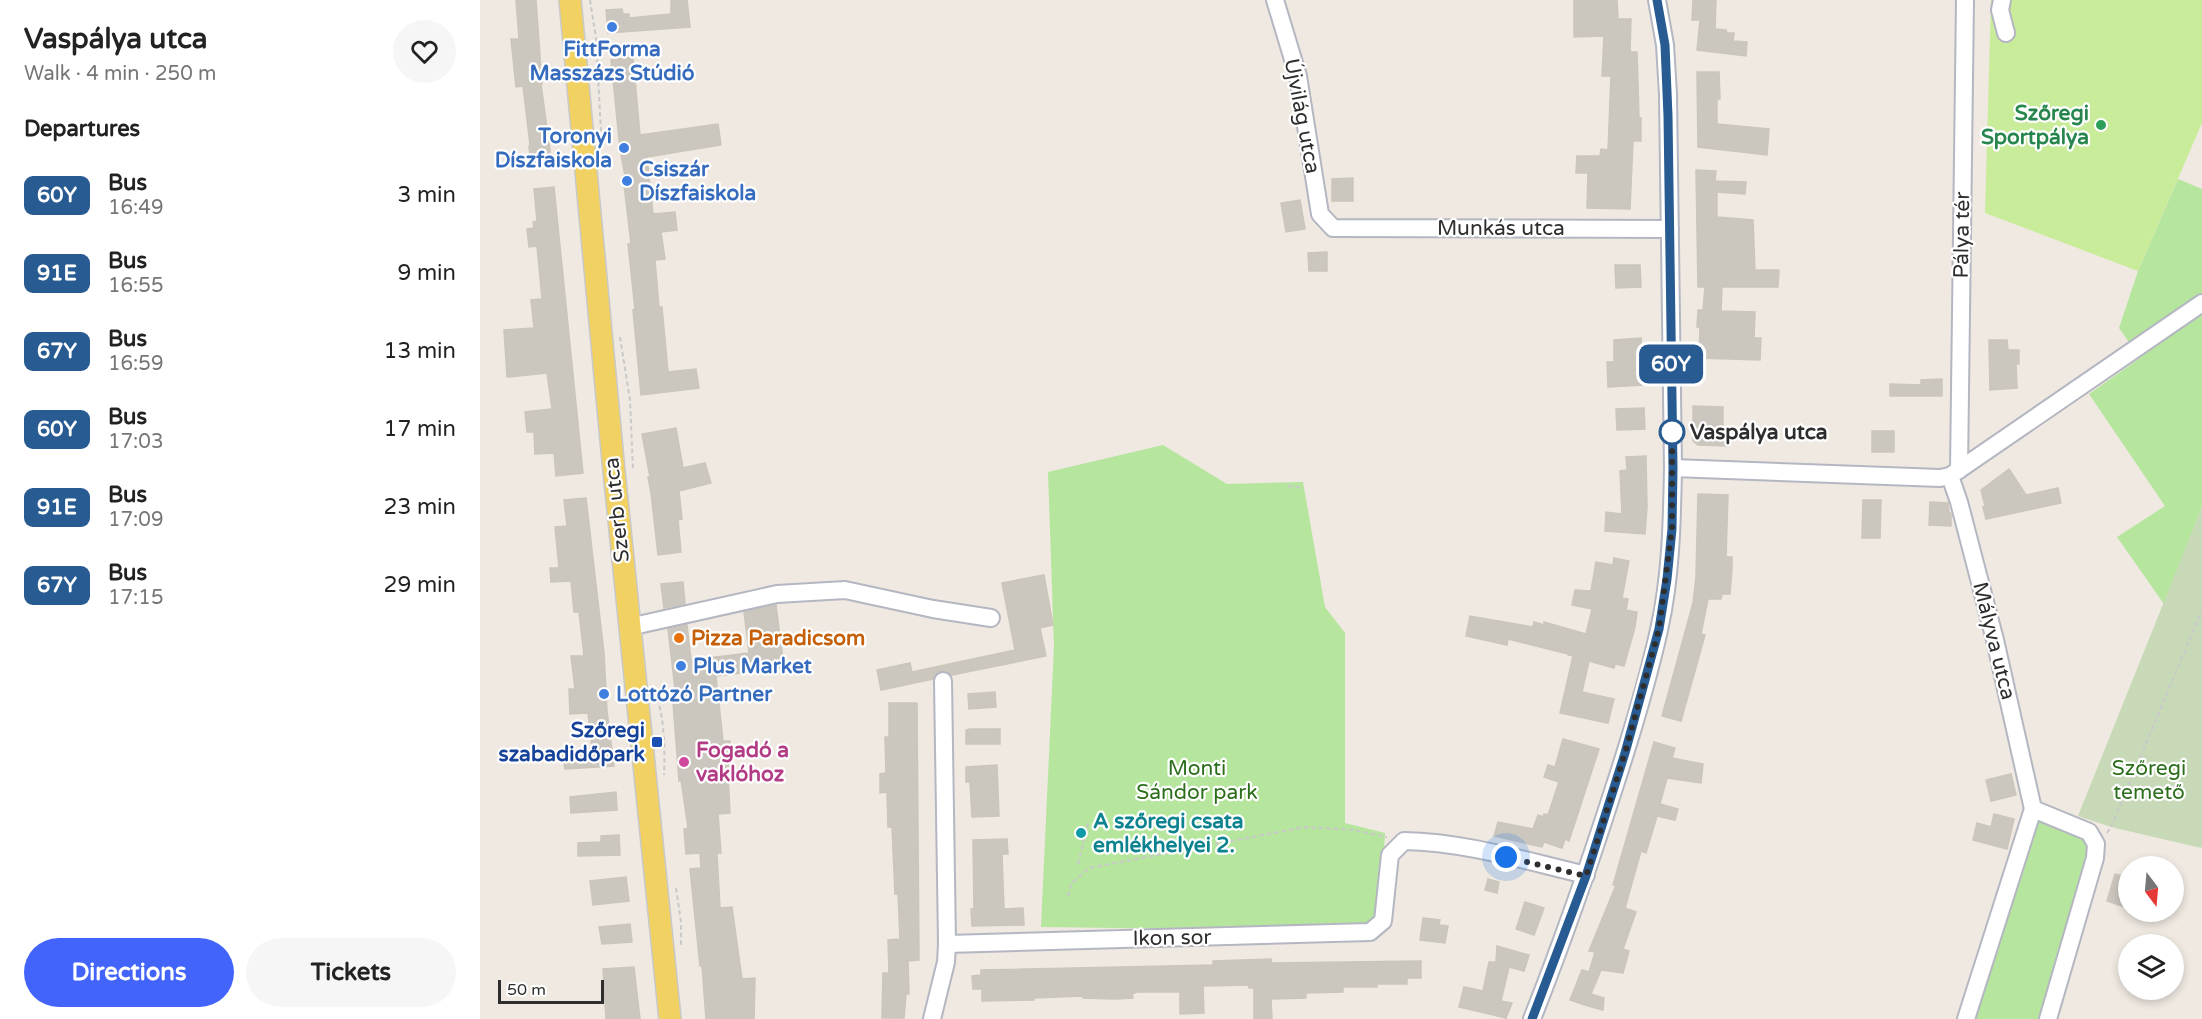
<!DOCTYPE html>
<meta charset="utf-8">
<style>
:root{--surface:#fff;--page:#f6f6f6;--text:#222;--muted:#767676;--accent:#4264fb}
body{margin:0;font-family:"Varela Round",sans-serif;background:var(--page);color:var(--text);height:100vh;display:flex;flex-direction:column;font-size:22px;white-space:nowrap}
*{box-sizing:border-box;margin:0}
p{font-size:20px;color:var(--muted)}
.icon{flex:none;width:33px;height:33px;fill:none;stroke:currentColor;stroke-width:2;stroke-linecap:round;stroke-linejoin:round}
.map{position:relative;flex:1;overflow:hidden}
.drawer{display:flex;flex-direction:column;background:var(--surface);width:480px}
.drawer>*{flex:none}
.badge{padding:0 12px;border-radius:9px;font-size:21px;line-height:39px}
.needle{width:39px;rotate:164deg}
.tools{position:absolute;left:1638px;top:856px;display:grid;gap:12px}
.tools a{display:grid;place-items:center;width:66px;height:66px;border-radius:50%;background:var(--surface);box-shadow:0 3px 9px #0003;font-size:30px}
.scale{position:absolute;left:18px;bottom:15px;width:106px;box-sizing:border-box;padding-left:6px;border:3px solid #2e2e2e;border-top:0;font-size:16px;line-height:21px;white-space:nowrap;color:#2e2e2e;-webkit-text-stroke:4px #fff;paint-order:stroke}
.you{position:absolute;width:30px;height:30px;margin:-15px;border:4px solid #fff;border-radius:50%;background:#1a73e8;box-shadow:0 0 0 9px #1a73e833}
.map>.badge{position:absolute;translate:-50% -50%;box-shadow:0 0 0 3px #fff}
h2{padding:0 24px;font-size:22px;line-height:54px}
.round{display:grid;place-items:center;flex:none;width:63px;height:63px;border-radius:32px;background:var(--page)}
.headline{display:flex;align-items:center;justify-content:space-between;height:102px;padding:0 24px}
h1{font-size:28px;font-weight:700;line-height:45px}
.button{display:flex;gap:12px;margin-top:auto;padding:12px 24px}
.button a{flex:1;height:69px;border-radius:36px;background:var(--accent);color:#fff;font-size:24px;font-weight:700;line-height:69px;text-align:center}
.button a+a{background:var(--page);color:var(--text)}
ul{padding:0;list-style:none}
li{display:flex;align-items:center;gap:18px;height:78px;padding:0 24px}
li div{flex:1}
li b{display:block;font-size:22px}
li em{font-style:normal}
li .badge{min-width:66px;font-weight:700;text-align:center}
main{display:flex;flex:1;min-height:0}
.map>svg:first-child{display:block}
.green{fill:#b6e59e}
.cemetery{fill:#c8d9b8}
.pitch{fill:#c9ec9a}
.building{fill:#cbc7bf;stroke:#cbc5ba;stroke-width:1.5}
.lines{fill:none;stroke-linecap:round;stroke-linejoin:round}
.minor-casing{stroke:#b4b7c1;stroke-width:20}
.major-casing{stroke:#c9c9c9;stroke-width:24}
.path{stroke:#c9c9c9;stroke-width:2;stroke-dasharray:4.5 3;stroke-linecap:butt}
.minor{stroke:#fff;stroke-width:16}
.major{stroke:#f2d163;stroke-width:21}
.line-casing{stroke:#fff;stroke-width:14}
.line{stroke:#275b91;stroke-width:9}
.walk{stroke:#2e2e2e;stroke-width:6;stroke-dasharray:0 10.8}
.shop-dot{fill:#3f7fe0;stroke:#fff;stroke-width:2}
.leisure-dot{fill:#2e9e5b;stroke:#fff;stroke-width:2}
.stop-dot{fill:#fff;stroke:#275b91;stroke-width:3}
.food-dot{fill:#e8710a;stroke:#fff;stroke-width:2}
.transit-dot{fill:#1a4fb4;stroke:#fff;stroke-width:2}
.hotel-dot{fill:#d1479c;stroke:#fff;stroke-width:2}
.culture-dot{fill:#0f9aa8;stroke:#fff;stroke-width:2}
.labels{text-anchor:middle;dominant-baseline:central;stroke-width:4.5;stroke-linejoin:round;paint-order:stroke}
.shop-label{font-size:21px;font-weight:bold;fill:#366cbe;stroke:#fff;text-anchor:start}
.leisure-label{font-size:21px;font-weight:bold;fill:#27864d;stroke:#fff;text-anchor:end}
.street-label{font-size:21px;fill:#2e2e2e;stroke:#fff}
.stop-label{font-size:21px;font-weight:bold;fill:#2e2e2e;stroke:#fff;text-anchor:start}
.food-label{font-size:21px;font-weight:bold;fill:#c56008;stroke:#fff;text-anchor:start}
.transit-label{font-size:21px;font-weight:bold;fill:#164399;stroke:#fff;text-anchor:end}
.hotel-label{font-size:21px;font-weight:bold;fill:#b23c85;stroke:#fff;text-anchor:start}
.park-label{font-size:21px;fill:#2c6e1b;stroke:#fff}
.culture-label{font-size:21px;font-weight:bold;fill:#0d838f;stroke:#fff;text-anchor:start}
</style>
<main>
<section class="drawer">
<div class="headline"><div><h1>Vaspálya utca</h1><p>Walk · 4 min · 250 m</p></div><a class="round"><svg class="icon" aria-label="heart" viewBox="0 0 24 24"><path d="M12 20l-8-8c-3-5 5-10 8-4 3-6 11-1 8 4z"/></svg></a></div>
<h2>Departures</h2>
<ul>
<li><span class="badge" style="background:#275b91;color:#fff">60Y</span><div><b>Bus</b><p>16:49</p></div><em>3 min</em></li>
<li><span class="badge" style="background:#275b91;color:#fff">91E</span><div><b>Bus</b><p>16:55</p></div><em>9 min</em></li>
<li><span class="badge" style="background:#275b91;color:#fff">67Y</span><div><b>Bus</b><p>16:59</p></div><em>13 min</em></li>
<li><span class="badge" style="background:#275b91;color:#fff">60Y</span><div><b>Bus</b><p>17:03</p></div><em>17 min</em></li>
<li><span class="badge" style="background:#275b91;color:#fff">91E</span><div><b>Bus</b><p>17:09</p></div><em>23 min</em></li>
<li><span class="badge" style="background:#275b91;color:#fff">67Y</span><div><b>Bus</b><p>17:15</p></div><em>29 min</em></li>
</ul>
<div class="button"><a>Directions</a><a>Tickets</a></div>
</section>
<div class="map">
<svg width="1722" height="1019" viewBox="0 0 1722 1019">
<rect width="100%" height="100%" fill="#efe9e1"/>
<g class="green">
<path d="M1698 179 1722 189V507L1684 604 1637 537 1685 506 1609 394 1660 358 1639 328 1658 271Z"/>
<path d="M683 445 747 484 823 482 845 607 865 633V823L905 833 900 914 889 926 873 931 561 927 574 646 568 472Z"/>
<path d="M1558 820 1597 828 1612 849 1564 1019H1491Z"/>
</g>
<path class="cemetery" d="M1722 507V846L1721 848 1631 827 1598 816Z"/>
<path class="pitch" d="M1511 0H1722V123L1658 271 1505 213Z"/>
<g class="building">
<path d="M36 0H56L62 84H61L72 165 51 167 49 146 50 145 43 86 36 87 31 39H39Z"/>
<path d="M191 0H207L210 27 128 33 126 10 142 9 143 14H149V18L191 14Z"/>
<path d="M1094 0H1137L1138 19H1151L1150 52H1157L1159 118H1161V141H1153L1150 209 1107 208 1108 173H1096L1097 156H1120L1121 149 1128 150 1131 76H1122L1124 36 1094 37Z"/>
<path d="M1213 0H1236L1235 29 1246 30 1247 33H1254L1253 41 1267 42 1266 56 1217 50 1220 20H1212Z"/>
<path d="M153 57 160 135 238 124 241 145 167 157 173 214 195 212 197 230 181 232 185 259 175 260 179 307H182L188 372 216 369 219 388 161 395 153 310 155 309 148 244H151L143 176H145L140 149 131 60Z"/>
<path d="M1217 72H1239L1240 99H1237V124L1289 129 1287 155 1218 147Z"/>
<path d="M1216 170 1236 171 1235 181 1266 182 1265 194 1237 192V217L1273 220 1275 270H1299L1298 287H1242L1241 311 1275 312 1274 338H1281L1280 360 1219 358 1220 327H1217L1218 310H1223L1225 287H1218Z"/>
<path d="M873 178V201H852V179Z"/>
<path d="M74 187 103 473 76 476 74 453 55 454 54 432H47L45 412 72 409 67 373 27 377 24 330 54 328 51 300 62 299 57 246 49 247 47 229 54 228 53 222 57 221 54 189Z"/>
<path d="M820 200 825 229 806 232 801 203Z"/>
<path d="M847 252V271H829L828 253Z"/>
<path d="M1135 265H1160L1161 287 1136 288Z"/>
<path d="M1161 338 1164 385 1128 387 1127 362H1134V340Z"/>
<path d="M1509 340H1527L1528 350H1539V364H1536L1537 388 1510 390Z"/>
<path d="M1462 379V396H1410V384L1441 385V380Z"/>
<path d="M1213 406 1243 407V428H1249V446L1218 445 1213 441Z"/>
<path d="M1164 408 1165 429 1137 430 1136 409Z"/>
<path d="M196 428 203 468 225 463 231 483 199 491 202 519 198 520 201 552 178 555 171 493 168 477H170L162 434Z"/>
<rect x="1392" y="431" width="22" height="21"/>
<path d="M1166 456 1167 507 1165 534 1125 531 1126 512 1142 514 1140 471 1147 470 1146 457Z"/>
<path d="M1529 469 1546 495 1578 488 1581 503 1506 519 1503 507 1505 506 1501 490Z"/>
<path d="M1218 494 1248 495 1246 557H1252V568L1250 594H1242L1241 599H1228L1221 634 1225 635 1201 721 1182 716 1213 603 1216 577Z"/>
<path d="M106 498 124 653 127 711 134 766 85 769 82 751 112 749 108 713 90 714 89 689H95L91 656H104L99 612H94L91 581 71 582 70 568H79L75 527 87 526 84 500Z"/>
<path d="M1383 500H1401L1400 538H1382Z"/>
<path d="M1450 502 1468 503 1469 512 1471 514V526L1449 525Z"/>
<path d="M1134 558 1149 561 1142 598 1148 599 1146 610 1157 612 1155 627 1144 666 1135 664 1134 668 1109 661 1102 692 1134 699 1128 723 1080 713 1093 656 1088 655V654L1028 639 1027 645 986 636 990 616 1053 627 1054 622 1064 625V622L1106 634 1112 609 1092 605 1095 590 1111 591 1116 562 1133 565Z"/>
<path d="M564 575 573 625 560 628 566 656 472 675 462 671 457 672 453 679 401 690 397 670 430 663 432 672 535 650 522 583Z"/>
<path d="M203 582 205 604 184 608 181 584Z"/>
<path d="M296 605 304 668 236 676 243 741H250L253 776H248L250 813 238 814 241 853H237L240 908 252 907 262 979 275 978 274 1019H226L222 966H220L210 869 221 868 220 853 206 854 204 829 208 828 201 780 199 781 192 690 195 689 188 629 207 625 211 660 269 653 264 612Z"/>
<path d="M515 692 516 707 489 709 488 694Z"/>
<path d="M409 703H437L439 960 428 961 429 994H426L424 1018H402L403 973H409L408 940 420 939 418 894H415L412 827H408L407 792 400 793V774L406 773 405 737H409Z"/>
<path d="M490 729H520V744H486V730Z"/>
<path d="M1083 739 1119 749 1089 841 1085 839 1082 848 1064 842 1062 847 1014 836 1018 822 1053 829 1058 815 1063 817 1064 814 1068 815 1079 782 1064 777 1068 765 1075 767Z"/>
<path d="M1174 742 1195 748 1192 758 1223 764 1221 783 1187 778 1180 804 1198 809 1195 820 1177 816 1166 853 1161 851 1145 908 1156 912 1143 949 1149 951 1143 973 1121 970 1111 994 1124 998 1123 1010 1108 1006 1090 1000 1102 970 1109 972 1115 952 1109 951 1136 885H1133Z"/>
<path d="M517 765 519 816 492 817 490 782H486V767Z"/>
<path d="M1531 774 1536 795 1511 801 1506 780Z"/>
<path d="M136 792 137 810 91 813 90 797Z"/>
<path d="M1514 814 1534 819 1527 849 1493 840 1497 823 1511 827Z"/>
<path d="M139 835 140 855 98 856V843L121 842V836Z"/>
<path d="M527 839 528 854H522L524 909 543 908 544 925 492 926 491 909H494L493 840Z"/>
<path d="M1635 874 1648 878V908L1627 901Z"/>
<path d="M146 877 149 901 113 905 110 881Z"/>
<path d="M1008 879 1019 882 1017 893 1005 890Z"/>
<path d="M1045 902 1064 908 1054 935 1036 929Z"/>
<path d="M943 918 960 920 959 925 968 926 965 943 940 940Z"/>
<path d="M150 924 152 942 122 944 119 927Z"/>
<path d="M1017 946 1049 955 1044 971 1029 967 1021 1001 1032 1003 1026 1018 979 1007 984 987 1003 991 1009 962H1016Z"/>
<path d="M791 959V963L941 961V978H927V984H897V987H863V992L826 993V998L791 999 792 1019H774V988H769V985L723 986 724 1013 700 1014V992H657L652 994 653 998 635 999 603 998V996L554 998V1000L502 1001V989H493L492 976 501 975V970L733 965V961Z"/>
<path d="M154 967 160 1019H126L123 969Z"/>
</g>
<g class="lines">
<defs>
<g id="minor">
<path d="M795 0 818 76 840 214 853 228 1190 229"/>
<path d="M1522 0 1520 10 1526 33"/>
<path d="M1193 468 1460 478 1470 476 1722 303"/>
<path d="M1479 470 1485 0"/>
<path d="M1470 476 1479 502 1515 640 1553 809 1609 832 1616 844 1615 858 1568 1019"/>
<path d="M149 627 297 594 365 590 453 609 511 618"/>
<path d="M463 681 467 944 890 932 903 921 910 855 924 841C985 842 1046 861 1106 875"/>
<path d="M452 1019 466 962 467 944"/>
<path d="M1052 1019C1082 943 1109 866 1134 788 1151 736 1167 684 1179 630 1191 577 1192 522 1193 468L1188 94 1185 45 1177 0"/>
<path d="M1486 1019 1553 809"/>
</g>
<path id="major" d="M90 0 133 461 190 1019"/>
</defs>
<use href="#minor" class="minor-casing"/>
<use href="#major" class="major-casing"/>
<g class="path">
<path d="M110 0 116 38 121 132"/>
<path d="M140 337 150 400 153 469"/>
<path d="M808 486 823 488"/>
<path d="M174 692C185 712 185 752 184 775"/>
<path d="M1627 833 1631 827 1722 610"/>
<path d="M598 864 608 823"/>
<path d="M196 888 201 922V945"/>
<path d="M588 896 591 884 609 868 825 827 874 830 907 837"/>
</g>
<use href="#minor" class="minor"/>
<use href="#major" class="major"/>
</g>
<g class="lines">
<defs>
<path id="line" d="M1052 1019 1106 876 1145 753 1179 629 1187 579 1192 529 1193 468 1188 116 1185 45 1177 0"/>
</defs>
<use href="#line" class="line-casing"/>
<use href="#line" class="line"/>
<path class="walk" d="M1026 857 1106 876 1145 753 1179 629 1192 529V432"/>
</g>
<g class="shop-dot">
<circle cx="132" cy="27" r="6"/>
<circle cx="144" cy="148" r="6"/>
<circle cx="147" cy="181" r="6"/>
<circle cx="201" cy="666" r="6"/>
<circle cx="124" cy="694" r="6"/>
</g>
<circle class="leisure-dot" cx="1621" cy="125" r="6"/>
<circle class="stop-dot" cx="1192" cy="432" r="12"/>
<circle class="food-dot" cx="199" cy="638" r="6"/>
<rect class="transit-dot" x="171" y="736" width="12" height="12" rx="3"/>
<circle class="hotel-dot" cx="204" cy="762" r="6"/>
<circle class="culture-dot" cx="601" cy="833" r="6"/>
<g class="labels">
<g class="shop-label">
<text x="132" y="49" text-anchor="middle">FittForma<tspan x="132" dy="24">Masszázs Stúdió</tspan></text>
<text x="132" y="136" text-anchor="end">Toronyi<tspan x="132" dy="24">Díszfaiskola</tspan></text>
<text x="159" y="169">Csiszár<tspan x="159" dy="24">Díszfaiskola</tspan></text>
<text x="213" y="666">Plus Market</text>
<text x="136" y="694">Lottózó Partner</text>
</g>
<g class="leisure-label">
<text x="1609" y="113">Szőregi<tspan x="1609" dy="24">Sportpálya</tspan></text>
</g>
<g class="street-label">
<text transform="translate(822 116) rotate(79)">Újvilág utca</text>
<text x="1021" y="228">Munkás utca</text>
<text transform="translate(1482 235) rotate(-89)">Pálya tér</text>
<text transform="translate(137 510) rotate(-96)">Szerb utca</text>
<text transform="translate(1514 641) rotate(76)">Mályva utca</text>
<text transform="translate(692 938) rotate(-1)">Ikon sor</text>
</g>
<g class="stop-label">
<text x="1210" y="432">Vaspálya utca</text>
</g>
<g class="food-label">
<text x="211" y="638">Pizza Paradicsom</text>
</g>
<g class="transit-label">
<text x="165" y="730">Szőregi<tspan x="165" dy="24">szabadidőpark</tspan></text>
</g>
<g class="hotel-label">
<text x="216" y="750">Fogadó a<tspan x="216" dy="24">vaklóhoz</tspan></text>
</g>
<g class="park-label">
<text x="717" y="768">Monti<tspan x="717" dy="24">Sándor park</tspan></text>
<text x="1669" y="768">Szőregi<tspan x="1669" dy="24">temető</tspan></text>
</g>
<g class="culture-label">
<text x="613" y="821">A szőregi csata<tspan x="613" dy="24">emlékhelyei 2.</tspan></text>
</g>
</g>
</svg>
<div class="tools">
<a><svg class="needle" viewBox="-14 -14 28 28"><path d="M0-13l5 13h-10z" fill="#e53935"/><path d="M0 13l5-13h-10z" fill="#767676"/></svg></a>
<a><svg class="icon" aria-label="layers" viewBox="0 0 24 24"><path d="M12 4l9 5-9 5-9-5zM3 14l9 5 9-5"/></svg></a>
</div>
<div class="scale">50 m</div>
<div class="you" style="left:1026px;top:857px"></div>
<b class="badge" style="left:1191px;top:364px;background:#275b91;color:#fff">60Y</b>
</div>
</main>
